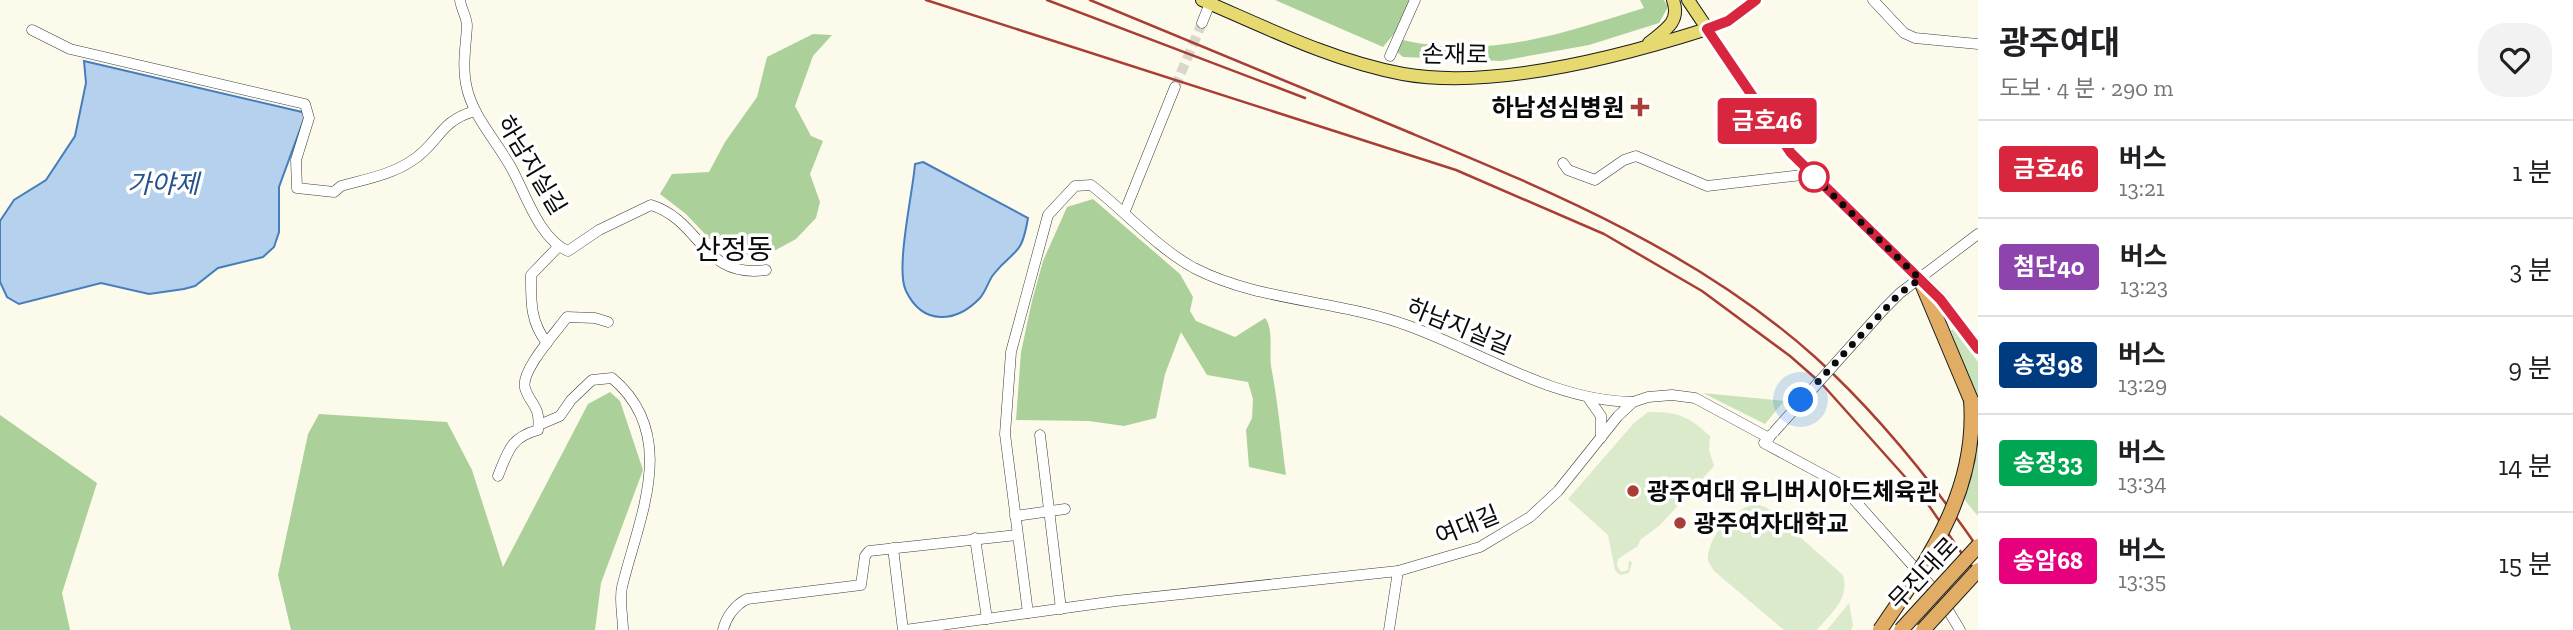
<!DOCTYPE html>
<html lang="ko">
<meta charset="utf-8">
<style>
:root{--surface:#fff;--page:#f2f2f2;--text:#202124;--muted:#757577;--line:#e0e0e0}
body{margin:0;font-family:"Zilla Slab","Noto Sans KR",serif;background:var(--page);color:var(--text);height:100vh;display:flex;flex-direction:column;font-size:26px;white-space:nowrap}
*{box-sizing:border-box;margin:0}
p{font-size:23px;color:var(--muted)}
.icon{flex:none;width:38px;height:38px;fill:none;stroke:currentColor;stroke-width:2;stroke-linecap:round;stroke-linejoin:round}
.map{position:relative;flex:1;overflow:hidden}
.drawer{display:flex;flex-direction:column;background:var(--surface);width:595px}
.drawer>*{flex:none}
.badge{padding:0 14px;border-radius:5px;font-size:24px;line-height:46px}
.you{position:absolute;width:35px;height:35px;margin:-18px;border:5px solid #fff;border-radius:50%;background:#1a73e8;box-shadow:0 0 0 10px #1a73e833}
.map>.badge{position:absolute;translate:-50% -50%;box-shadow:0 0 0 4px #fff}
.round{display:grid;place-items:center;flex:none;width:74px;height:74px;border-radius:28px;background:var(--page)}
.summary{display:flex;align-items:center;justify-content:space-between;height:119px;padding:0 21px}
h1{font-size:33px;font-weight:700;line-height:52px}
ul{padding:0;list-style:none}
li{display:flex;align-items:center;gap:21px;height:98px;padding:0 21px;border-top:2px solid var(--line)}
li div{flex:1}
li b{display:block;font-size:26px}
li em{font-style:normal}
li .badge{min-width:77px;font-weight:700;text-align:center}
main{display:flex;flex:1;min-height:0}
.map>svg:first-child{display:block}
.green{fill:#c9e2b9}
.forest{fill:#acd09a}
.pitch{fill:#dbeaca}
.water{fill:#b6d1ed;stroke:#467dbb;stroke-width:2}
.lines{fill:none;stroke-linecap:round;stroke-linejoin:round}
.minor-tunnel{stroke:#d8d7c9;stroke-width:10;stroke-dasharray:10 5;stroke-linecap:butt}
.minor-casing{stroke:#3d3d3d;stroke-width:11}
.major-casing{stroke:#1b1b1b;stroke-width:14}
.highway-casing{stroke:#1b1b1b;stroke-width:16}
.minor{stroke:#fff;stroke-width:10}
.major{stroke:#e6d970;stroke-width:12}
.highway{stroke:#e1ad64;stroke-width:14}
.rail{stroke:#a83e35;stroke-width:2.5}
.minor-bridge-casing{stroke:#3d3d3d;stroke-width:11;stroke-linecap:butt}
.highway-bridge-casing{stroke:#1b1b1b;stroke-width:16;stroke-linecap:butt}
.minor-bridge{stroke:#fff;stroke-width:10}
.highway-bridge{stroke:#e1ad64;stroke-width:14}
.line-casing{stroke:#fff;stroke-width:16}
.line{stroke:#d7263d;stroke-width:10}
.walk{stroke:#0a0a0a;stroke-width:7;stroke-dasharray:0 12.6}
.poi-dot{fill:#a83e35;stroke:#fff;stroke-width:2.5}
.stop-dot{fill:#fff;stroke:#d7263d;stroke-width:3.5}
.labels{text-anchor:middle;dominant-baseline:central;stroke-width:7;stroke-linejoin:round;paint-order:stroke}
.street-label{font-size:24px;fill:#0a0a0a;stroke:#fff}
.poi-label{font-size:24px;font-weight:bold;fill:#0a0a0a;stroke:#fff;text-anchor:start}
.water-label{font-size:26px;font-style:italic;fill:#25528b;stroke:#fff}
.quarter-label{font-size:28px;fill:#0a0a0a;stroke:#fff}
</style>
<main>
<div class="map">
<svg width="1978" height="630" viewBox="0 0 1978 630">
<rect width="100%" height="100%" fill="#fcfbeb"/>
<g class="green">
<path d="M1954 328 1978 362V516L1963 498C1974 427 1978 399 1951 331Z"/>
<path d="M1703 393 1784 401 1765 424Z"/>
</g>
<g class="forest">
<path d="M1275 0H1409L1399 28 1383 47Z"/>
<path d="M1640 0H1664L1668 7 1659 23 1589 45 1501 61 1403 57 1396 51 1403 40C1489 60 1563 33 1644 8Z"/>
<path d="M813 34 832 35 813 56 795 106 811 136 823 141 810 174 820 202 816 218 796 239 763 257 721 251 686 214 660 194 672 174 709 172 725 142 757 97 767 57Z"/>
<path d="M1093 199 1180 274 1193 297 1190 311 1196 321 1235 337 1265 318C1274 329 1269 351 1271 366 1278 402 1281 438 1286 475L1249 467 1246 430 1252 418 1253 399 1248 382 1207 375 1181 332 1165 374 1156 418 1124 426 1089 421 1016 420 1021 352 1032 301 1043 261 1067 207Z"/>
<path d="M610 392 620 401 643 470 601 583 595 630H291L278 575 308 434 319 414 447 422 472 470 503 567 588 404Z"/>
<path d="M0 415 97 483 62 593 70 630H0Z"/>
</g>
<g class="pitch">
<path d="M1648 412C1679 412 1688 416 1710 436L1709 450 1714 466 1660 525 1640 540 1638 546 1618 559 1617 566 1621 572 1628 570 1629 560 1632 563 1629 573 1620 575 1615 570 1608 535 1568 499 1634 423Z"/>
<path d="M1757 504 1767 508 1843 575C1850 599 1831 613 1817 630H1784L1714 571 1708 561C1706 538 1734 507 1757 504Z"/>
<path d="M1849 603 1853 625 1851 630H1827Z"/>
</g>
<g class="water">
<path d="M84 61 302 112 305 116 279 187V232L274 247 263 257 218 268 195 286 184 289 149 294 101 283 19 304 7 297 0 282V221L14 200 46 180 75 136 86 83Z"/>
<path d="M923 162 1028 218C1021 259 1015 247 993 275 988 282 986 291 980 298 956 323 923 326 906 291 895 269 913 192 915 164Z"/>
</g>
<g class="lines">
<path class="minor-tunnel" d="M1175 87 1202 23"/>
<defs>
<g id="minor">
<path d="M460 0C461 9 467 17 467 26 466 45 462 65 466 84 472 118 500 144 514 173 527 198 541 240 568 251L599 230 651 205C702 221 702 279 766 270"/>
<path d="M1873 0 1904 33 1915 38 1978 44"/>
<path d="M1202 23 1210 3"/>
<path d="M1707 29 1728 21 1756 0"/>
<path d="M32 30 70 49 305 104 309 118 296 160 297 188 334 192 341 186C366 179 391 175 413 160 440 142 439 121 475 111"/>
<path d="M1390 56 1415 0"/>
<path d="M1563 163 1568 170 1595 180 1624 160 1636 156 1707 186 1811 174"/>
<path d="M1125 211 1175 87"/>
<path d="M1884 309 1900 293 1978 234"/>
<path d="M547 343C530 322 531 301 531 275L558 247"/>
<path d="M1589 399 1601 416V438"/>
<path d="M539 425 560 416 571 400 592 380 612 378C680 435 639 517 622 587 619 600 623 617 623 630"/>
<path d="M1772 434 1764 443 1840 484 1939 595 1960 630"/>
<path d="M1040 435 1061 609"/>
<path d="M498 476C508 451 511 437 538 430 541 405 530 405 525 388 520 371 557 331 567 317L595 318 608 322"/>
<path d="M1015 516 1065 509"/>
<path d="M975 538 987 619"/>
<path d="M893 548 903 630"/>
<path d="M1028 613 1005 434 1011 352 1048 215 1075 186 1091 185C1126 212 1156 247 1194 268 1260 302 1340 300 1409 326 1483 353 1553 401 1633 402"/>
<path d="M723 630C726 617 735 605 747 599L861 585 865 556 869 551 1017 535"/>
<path d="M905 630 1116 601 1398 571 1480 547 1530 517 1558 491 1618 416 1633 402 1648 397 1672 395 1695 398 1769 438"/>
<path d="M1389 630 1398 571"/>
</g>
<g id="major">
<path d="M1202 0C1267 28 1333 61 1403 74 1493 90 1619 57 1707 29"/>
<path d="M1688 0 1791 153 1940 298 1978 349"/>
<path d="M1649 43C1665 30 1681 22 1673 0"/>
</g>
<path id="highway" d="M1920 279 1971 400"/>
</defs>
<use href="#minor" class="minor-casing"/>
<use href="#major" class="major-casing"/>
<use href="#highway" class="highway-casing"/>
<use href="#minor" class="minor"/>
<use href="#major" class="major"/>
<use href="#highway" class="highway"/>
<g class="rail">
<path d="M926 0 1456 170 1604 234 1702 291 1790 356 1822 384 1923 497 1978 577"/>
<path d="M1047 0 1305 98"/>
<path d="M1090 0C1195 43 1300 87 1406 131 1550 191 1697 251 1815 357 1878 414 1930 479 1978 548"/>
</g>
<defs>
<path id="minor-bridge" d="M1774 432 1884 309"/>
<g id="highway-bridge">
<path d="M1880 630C1928 560 1978 491 1971 400"/>
<path d="M1901 630 1978 546"/>
<path d="M1923 630 1978 570"/>
</g>
</defs>
<use href="#minor-bridge" class="minor-bridge-casing"/>
<use href="#highway-bridge" class="highway-bridge-casing"/>
<use href="#minor-bridge" class="minor-bridge"/>
<use href="#highway-bridge" class="highway-bridge"/>
</g>
<g class="lines">
<defs>
<path id="line" d="M1756 0 1728 21 1707 29 1791 153 1940 299 1978 349"/>
</defs>
<use href="#line" class="line-casing"/>
<use href="#line" class="line"/>
<path class="walk" d="M1801 400 1900 293 1920 279 1814 177"/>
</g>
<g class="poi-dot">
<path d="M1636.5 96.5h7v7h7v7h-7v7h-7v-7h-7v-7h7z"/>
<circle cx="1633" cy="491" r="7"/>
<circle cx="1680" cy="523" r="7"/>
</g>
<circle class="stop-dot" cx="1814" cy="177" r="14"/>
<g class="labels">
<g class="street-label">
<text transform="translate(1455 54) rotate(1)">손재로</text>
<text transform="translate(532 165) rotate(59)">하남지실길</text>
<text transform="translate(1459 326) rotate(22)">하남지실길</text>
<text transform="translate(1467 525) rotate(-22)">여대길</text>
<text transform="translate(1923 573) rotate(-47)">무진대로</text>
</g>
<g class="poi-label">
<text x="1624" y="107" text-anchor="end">하남성심병원</text>
<text x="1647" y="491">광주여대 유니버시아드체육관</text>
<text x="1694" y="523">광주여자대학교</text>
</g>
<g class="water-label">
<text x="163" y="184">가야제</text>
</g>
<g class="quarter-label">
<text x="734" y="249">산정동</text>
</g>
</g>
</svg>
<div class="you" style="left:1801px;top:400px"></div>
<b class="badge" style="left:1767px;top:121px;background:#d7263d;color:#fff">금호46</b>
</div>
<section class="drawer">
<div class="summary"><div><h1>광주여대</h1><p>도보 · 4 분 · 290 m</p></div><a class="round"><svg class="icon" aria-label="heart" viewBox="0 0 24 24"><path d="M12 20l-8-8c-3-5 5-10 8-4 3-6 11-1 8 4z"/></svg></a></div>
<ul>
<li><span class="badge" style="background:#d7263d;color:#fff">금호46</span><div><b>버스</b><p>13:21</p></div><em>1 분</em></li>
<li><span class="badge" style="background:#8e44ad;color:#fff">첨단40</span><div><b>버스</b><p>13:23</p></div><em>3 분</em></li>
<li><span class="badge" style="background:#003b80;color:#fff">송정98</span><div><b>버스</b><p>13:29</p></div><em>9 분</em></li>
<li><span class="badge" style="background:#00a651;color:#fff">송정33</span><div><b>버스</b><p>13:34</p></div><em>14 분</em></li>
<li><span class="badge" style="background:#e6007e;color:#fff">송암68</span><div><b>버스</b><p>13:35</p></div><em>15 분</em></li>
</ul>
</section>
</main>
